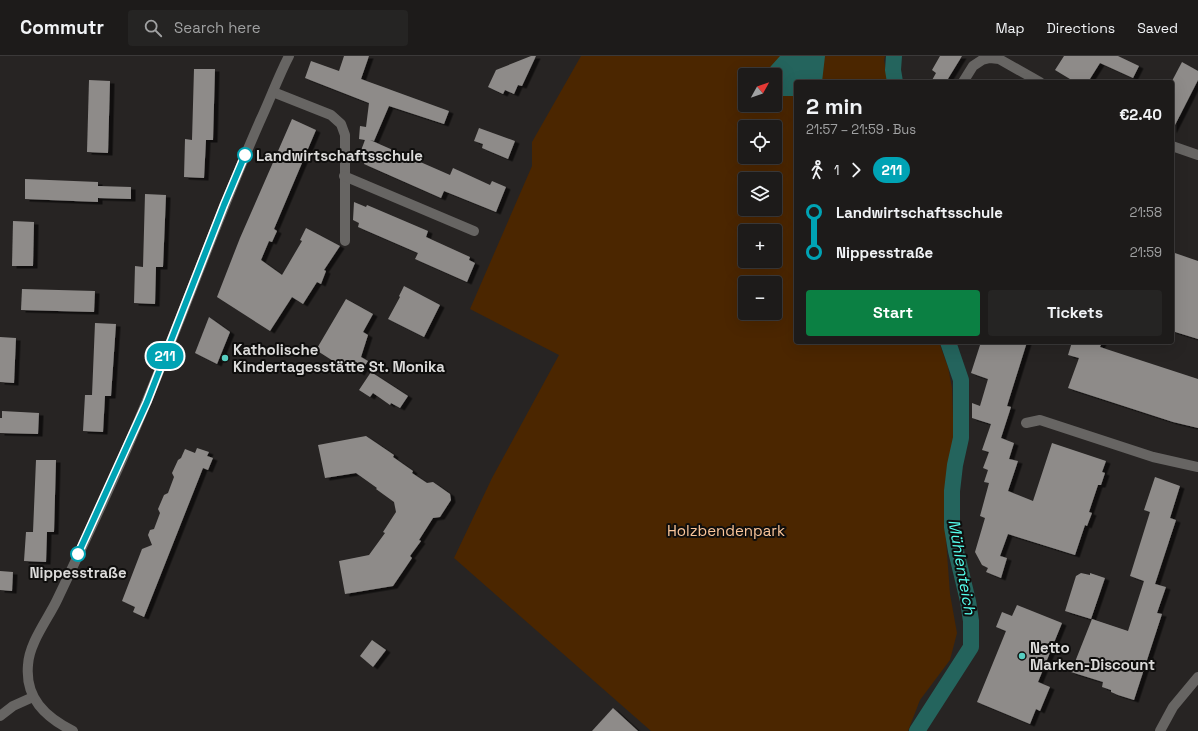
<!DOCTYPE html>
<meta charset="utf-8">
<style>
:root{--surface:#1d1b1a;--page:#252423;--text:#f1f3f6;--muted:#a0a1a2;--line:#3b3939;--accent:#0b8043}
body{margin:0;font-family:"Space Grotesk",sans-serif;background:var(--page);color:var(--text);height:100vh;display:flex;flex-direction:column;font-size:15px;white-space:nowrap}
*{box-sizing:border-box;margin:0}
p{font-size:13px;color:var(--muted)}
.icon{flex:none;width:22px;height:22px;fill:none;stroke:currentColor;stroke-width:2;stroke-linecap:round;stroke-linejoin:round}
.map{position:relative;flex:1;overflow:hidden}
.drawer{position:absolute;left:794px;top:24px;width:380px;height:264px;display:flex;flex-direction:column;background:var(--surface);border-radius:4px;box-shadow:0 4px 16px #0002,0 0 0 1px var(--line)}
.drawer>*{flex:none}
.badge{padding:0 8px;border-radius:13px;font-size:14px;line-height:26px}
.needle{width:26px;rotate:50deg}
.controls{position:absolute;left:738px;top:12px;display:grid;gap:8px}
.controls a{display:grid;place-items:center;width:44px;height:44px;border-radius:4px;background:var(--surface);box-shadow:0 4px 16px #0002,0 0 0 1px var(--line);font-size:20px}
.map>.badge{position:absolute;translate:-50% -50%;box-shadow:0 0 0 2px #fff}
.legs{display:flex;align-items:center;gap:6px;height:44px;padding:0 12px;font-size:13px}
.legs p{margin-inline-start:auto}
.head{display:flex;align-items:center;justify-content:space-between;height:68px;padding:0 12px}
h1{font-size:22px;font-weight:800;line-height:30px}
.cta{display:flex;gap:8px;margin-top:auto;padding:8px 12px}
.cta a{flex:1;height:46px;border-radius:4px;background:var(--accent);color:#fff;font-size:16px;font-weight:800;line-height:46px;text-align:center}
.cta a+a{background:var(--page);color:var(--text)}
ul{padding:0 12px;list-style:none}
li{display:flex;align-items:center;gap:14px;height:40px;font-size:15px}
li i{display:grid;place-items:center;width:6px;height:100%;margin:0 5px;background:currentColor}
li i::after{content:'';width:10px;height:10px;margin:-5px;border:3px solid;border-radius:50%;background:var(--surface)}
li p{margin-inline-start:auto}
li:first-child i{background:linear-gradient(#0000 50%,currentColor 0)}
li:last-child i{background:linear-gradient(currentColor 50%,#0000 0)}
header{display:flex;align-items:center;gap:24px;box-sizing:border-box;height:56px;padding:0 20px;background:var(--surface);border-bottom:1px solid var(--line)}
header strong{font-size:19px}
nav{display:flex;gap:22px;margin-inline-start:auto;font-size:14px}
.search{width:280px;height:36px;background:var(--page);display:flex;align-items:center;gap:10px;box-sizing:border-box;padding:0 14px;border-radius:4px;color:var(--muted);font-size:15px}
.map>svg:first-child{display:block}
.green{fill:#4b2600;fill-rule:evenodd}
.water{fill:#24645d}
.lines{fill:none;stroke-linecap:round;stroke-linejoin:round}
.canal{stroke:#24645d;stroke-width:16}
.building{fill:#8e8b89;filter:url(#shadow)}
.minor{stroke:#676563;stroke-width:10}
.tertiary{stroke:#676563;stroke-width:10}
.secondary{stroke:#676563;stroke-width:10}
.line-1-casing{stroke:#fff;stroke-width:9}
.line-1{stroke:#00a3b4;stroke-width:6}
.stop-1-dot{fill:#fff;stroke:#00a3b4;stroke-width:2}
.poi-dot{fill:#57cec1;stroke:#0f0e0d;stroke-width:1.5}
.labels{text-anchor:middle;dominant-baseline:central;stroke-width:4;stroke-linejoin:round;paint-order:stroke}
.stop-label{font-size:15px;font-weight:bold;fill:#dbdad9;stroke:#0f0e0d;text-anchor:start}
.poi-label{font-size:15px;font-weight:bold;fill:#dbdad9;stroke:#0f0e0d;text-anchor:start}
.park-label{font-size:15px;fill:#fbc69b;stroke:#0f0e0d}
.water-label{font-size:16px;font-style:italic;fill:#55feed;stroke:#0f0e0d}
</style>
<header>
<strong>Commutr</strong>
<div class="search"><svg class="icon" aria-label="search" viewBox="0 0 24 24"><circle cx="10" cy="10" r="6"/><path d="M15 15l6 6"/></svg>Search here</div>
<nav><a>Map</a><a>Directions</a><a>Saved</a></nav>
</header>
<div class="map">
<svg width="1198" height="675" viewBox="0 0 1198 675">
<defs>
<filter id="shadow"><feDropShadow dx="4.5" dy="2.5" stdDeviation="0" flood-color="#0009"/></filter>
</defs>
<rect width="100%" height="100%" fill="#272423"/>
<path class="green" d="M581 0H885L884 4 888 26H796V286H939L948 311 952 332 954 390 952 407 946 424 944 456 950 538 957 577 950 604 920 644 908 675H651L454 502 492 422 559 299 470 253 532 110V86ZM745 19H775V49H745ZM745 71H775V101H745ZM745 123H775V153H745ZM745 175H775V205H745ZM745 227H775V257H745Z"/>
<path class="water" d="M780 0H825L822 26H796V40H775V19H763Z"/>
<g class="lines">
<g class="canal">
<path d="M894 0 893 14 895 26"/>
<path d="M917 675 971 591V565L968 545 956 495 952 471V435L955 409 961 382V324L948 286"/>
</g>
</g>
<g class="building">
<path d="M344 0H369L361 23 449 55 444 68 389 50 374 85 370 84 450 119 453 112 490 129 492 125 506 131 496 156 444 135 441 142 364 108 367 100 360 97 365 84 359 83 360 70 366 71 369 47 305 22 311 5 339 15Z"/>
<path d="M531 0H536L522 30 518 29 514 38 505 34 503 38 488 31 496 14Z"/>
<path d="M940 0H962L946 26H931L936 17 932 14Z"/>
<path d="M1064 0H1118L1139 10 1133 22 1100 7 1088 26H1075L1055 14Z"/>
<path d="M1182 6 1198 15V24L1172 75V25Z"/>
<path d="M194 13H215L213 84H206L204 122 184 121 185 83 192 84Z"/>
<path d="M89 24 110 25 108 97 87 96Z"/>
<path d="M292 63 316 74 274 173 277 175 272 186 269 185 261 204 282 219 302 185 300 184 306 172 340 190 324 214 326 215 321 228 317 226 303 248 292 241 270 275 217 241 240 182Z"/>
<path d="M479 72 515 85 508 103 482 92 483 88 474 85Z"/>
<path d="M25 123 98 126V130L131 131V143L98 142V146L25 143Z"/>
<path d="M145 138 166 139 163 211H156L155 248 134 247 135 210 143 211Z"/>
<path d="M354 146 366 151 367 149 428 175 426 181 470 201 469 204 475 207 467 226 415 203 418 197 358 171 359 167 353 164Z"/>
<path d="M13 165 34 166 33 210H12Z"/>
<path d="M1172 196 1198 205V283L1172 275Z"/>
<path d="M404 230 440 249 424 281 388 263 400 241 399 240Z"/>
<path d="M22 233 95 235 94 256 21 254Z"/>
<path d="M346 243 373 258 363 276 368 279 361 301 368 305 360 317 343 306 341 310 316 294Z"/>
<path d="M209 261 230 276 217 308 195 297Z"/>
<path d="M95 267 116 268 111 340H105L103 376 83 375 85 339H92Z"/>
<path d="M0 281 16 282 14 327 0 326Z"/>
<path d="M981 286H1027L1007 350 1011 351 1001 382 1014 387 1009 403 1018 405 1008 435 1033 445 1052 387 1106 405 1102 416 1105 417 1101 429H1098L1089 456 1092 457 1087 470 1085 469 1075 499 1008 478 1000 500 1007 502 1001 522 986 516 988 512 982 509 975 496 985 462 980 460 989 427 984 426 988 414 983 412 989 396 982 394 991 368 972 362V347L980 350 988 323 971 317Z"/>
<path d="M1072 286H1102L1100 291 1198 323V372L1173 366 1068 332 1079 302 1068 299Z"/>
<path d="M371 316 408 340 400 352 391 347 390 349 373 337 370 341 359 334Z"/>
<path d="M2 355 39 357 38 378 0 377V362H2Z"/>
<path d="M366 380 394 399 393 401 413 415 412 417 427 427 433 426 450 438 451 444 440 461 433 462 419 484 421 485 410 500 412 502 393 530 345 538 339 505 369 499 385 477 383 476 396 456 394 446 376 433 377 432 356 417 325 422 318 389Z"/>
<path d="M197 392 209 396 207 400 213 402 208 414 203 412 144 561 133 556 135 551 122 545 142 493 152 489 148 479 150 474 154 473 160 457 158 453 164 439 168 437 174 421 172 417 178 404 181 402 185 393 195 397Z"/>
<path d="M36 404H56L54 476H47L46 506 24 505 26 476H33Z"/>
<path d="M1155 421 1180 430 1170 462 1176 464 1155 528 1166 531 1157 557 1162 558 1134 644 1118 639 1111 636V634L1102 631 1103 626 1071 616 1092 563 1128 575 1144 525 1130 520 1150 456 1144 454Z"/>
<path d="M0 515 13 516 12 535 0 534Z"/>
<path d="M1081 517 1090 519V517L1105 522 1091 563 1065 555 1076 520Z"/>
<path d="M1017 549 1062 567 1038 626 1050 631 1040 655 1036 653 1030 668 977 646 1006 575 996 571 1002 556 1012 560Z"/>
<path d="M372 584 386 594 373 611 360 600Z"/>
<path d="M613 652 638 675H592Z"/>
</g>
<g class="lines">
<g class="minor">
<path d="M963 26 973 10 982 4 990 2 999 3 1040 26"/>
<path d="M273 36 331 59 341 68 345 79V185"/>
<path d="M1172 90 1198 99"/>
<path d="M344 120 474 175"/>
<path d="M1026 367 1040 364 1153 401 1198 411"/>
<path d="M0 660 13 650 33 641"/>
</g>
<path class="tertiary" d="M73 675C45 661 25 642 28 609 29 587 48 563 57 544 77 502 97 460 116 417 168 302 209 181 260 65 270 44 278 21 289 0"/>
<path class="secondary" d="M1160 675 1173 651 1198 621"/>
</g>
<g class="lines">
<defs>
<path id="line-1" d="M78 498 147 346 224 149 245 99"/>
</defs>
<use href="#line-1" class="line-1-casing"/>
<use href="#line-1" class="line-1"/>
</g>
<g class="stop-1-dot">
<circle cx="245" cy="99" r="7"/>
<circle cx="78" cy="498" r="7"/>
</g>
<g class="poi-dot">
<circle cx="225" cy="302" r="4"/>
<circle cx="1022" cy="600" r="4"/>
</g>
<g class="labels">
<g class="stop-label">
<text x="256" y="99">Landwirtschaftsschule</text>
<text x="78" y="516" text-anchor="middle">Nippesstraße</text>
</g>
<g class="poi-label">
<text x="233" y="293">Katholische<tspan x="233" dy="17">Kindertagesstätte St. Monika</tspan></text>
<text x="1030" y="591">Netto<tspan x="1030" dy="17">Marken-Discount</tspan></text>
</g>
<g class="park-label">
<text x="726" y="474">Holzbendenpark</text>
</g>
<g class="water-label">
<text transform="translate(962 511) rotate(80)">Mühlenteich</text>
</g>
</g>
</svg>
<div class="controls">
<a><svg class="needle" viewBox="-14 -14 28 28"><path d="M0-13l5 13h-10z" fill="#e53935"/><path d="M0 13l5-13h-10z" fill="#a0a1a2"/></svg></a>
<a><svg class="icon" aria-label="locate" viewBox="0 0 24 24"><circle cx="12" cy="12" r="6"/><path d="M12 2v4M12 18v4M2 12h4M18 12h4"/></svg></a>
<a><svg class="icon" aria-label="layers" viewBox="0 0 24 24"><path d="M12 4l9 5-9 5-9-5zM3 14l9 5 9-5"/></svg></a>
<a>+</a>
<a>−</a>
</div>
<b class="badge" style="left:165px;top:300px;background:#00a3b4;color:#fff">211</b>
<section class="drawer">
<div class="head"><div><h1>2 min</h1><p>21:57 – 21:59 · Bus</p></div><b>€2.40</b></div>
<div class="legs"><svg class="icon" aria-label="walk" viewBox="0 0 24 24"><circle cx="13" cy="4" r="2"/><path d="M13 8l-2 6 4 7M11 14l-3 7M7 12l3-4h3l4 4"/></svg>1<svg class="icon" aria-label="forward" viewBox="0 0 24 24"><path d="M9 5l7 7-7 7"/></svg><b class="badge" style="background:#00a3b4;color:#fff">211</b></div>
<ul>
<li><i style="color:#00a3b4"></i><b>Landwirtschaftsschule</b><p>21:58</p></li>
<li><i style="color:#00a3b4"></i><b>Nippesstraße</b><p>21:59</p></li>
</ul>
<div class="cta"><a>Start</a><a>Tickets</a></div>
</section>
</div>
